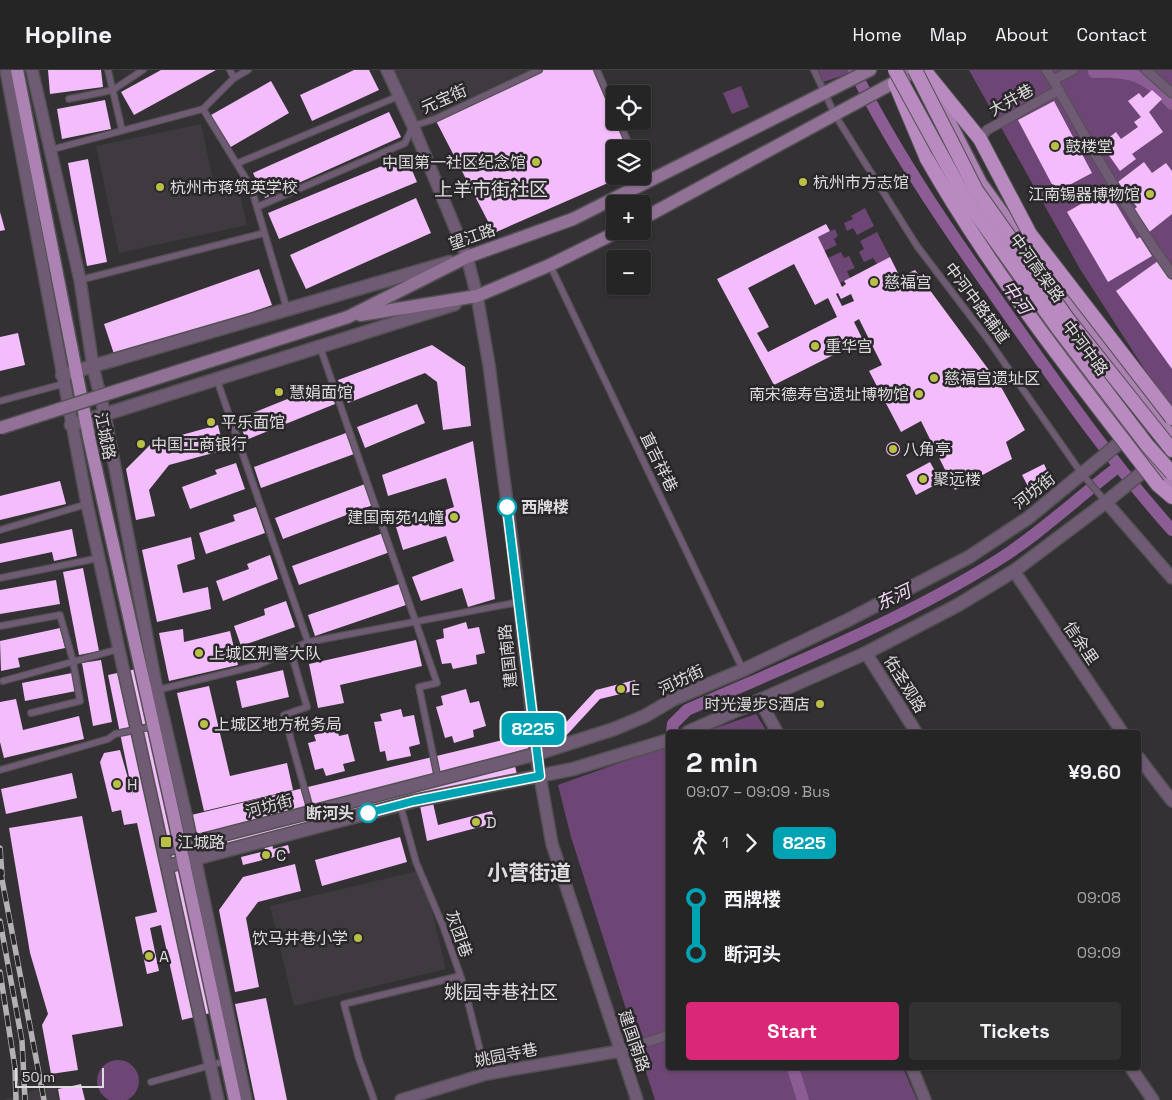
<!DOCTYPE html>
<meta charset="utf-8">
<style>
:root{--surface:#262526;--page:#323132;--text:#f1f3f6;--muted:#a4a5a7;--line:#424243;--accent:#db2777}
body{margin:0;font-family:"Space Grotesk","Noto Sans SC",sans-serif;background:var(--page);color:var(--text);height:100vh;display:flex;flex-direction:column;font-size:19px;white-space:nowrap}
*{box-sizing:border-box;margin:0}
p{font-size:16px;color:var(--muted)}
.icon{flex:none;width:28px;height:28px;fill:none;stroke:currentColor;stroke-width:2;stroke-linecap:round;stroke-linejoin:round}
.map{position:relative;flex:1;overflow:hidden}
.details{position:absolute;left:666px;top:660px;width:475px;height:340px;display:flex;flex-direction:column;background:var(--surface);border-radius:5px;box-shadow:0 1px 4px #0004,0 0 0 1px var(--line)}
.details>*{flex:none}
.badge{padding:0 10px;border-radius:8px;font-size:18px;line-height:32px}
.buttons{position:absolute;left:606px;top:15px;display:grid;gap:10px}
.buttons a{display:grid;place-items:center;width:45px;height:45px;border-radius:5px;background:var(--surface);box-shadow:0 1px 4px #0004,0 0 0 1px var(--line);font-size:25px}
.scale{position:absolute;left:15px;bottom:12px;width:89px;box-sizing:border-box;padding-left:5px;border:2px solid #dedcde;border-top:0;font-size:14px;line-height:18px;white-space:nowrap;color:#dedcde;-webkit-text-stroke:4px #292729;paint-order:stroke}
.map>.badge{position:absolute;translate:-50% -50%;box-shadow:0 0 0 2px #fff}
.legs{display:flex;align-items:center;gap:8px;height:55px;padding:0 20px;font-size:16px}
.legs p{margin-inline-start:auto}
.overview{display:flex;align-items:center;justify-content:space-between;height:85px;padding:0 20px}
h1{font-size:28px;font-weight:700;line-height:38px}
.button{display:flex;gap:10px;margin-top:auto;padding:10px 20px}
.button a{flex:1;height:58px;border-radius:5px;background:var(--accent);color:#fff;font-size:20px;font-weight:700;line-height:58px;text-align:center}
.button a+a{background:var(--page);color:var(--text)}
ul{padding:0 20px;list-style:none}
li{display:flex;align-items:center;gap:18px;height:55px;font-size:19px}
li i{display:grid;place-items:center;width:8px;height:100%;margin:0 6px;background:currentColor}
li i::after{content:'';width:12px;height:12px;margin:-6px;border:4px solid;border-radius:50%;background:var(--surface)}
li p{margin-inline-start:auto}
li:first-child i{background:linear-gradient(#0000 50%,currentColor 0)}
li:last-child i{background:linear-gradient(currentColor 50%,#0000 0)}
header{display:flex;align-items:center;gap:30px;box-sizing:border-box;height:70px;padding:0 25px;background:var(--surface);border-bottom:1px solid var(--line)}
header strong{font-size:24px}
nav{display:flex;gap:28px;margin-inline-start:auto;font-size:18px}
.map>svg:first-child{display:block}
.built{fill:#3f3940}
.green{fill:#6e4675}
.lines{fill:none;stroke-linecap:round;stroke-linejoin:round}
.canal{stroke:#8c5c94;stroke-width:12}
.building{fill:#f2bdfa;fill-rule:evenodd}
.service-casing{stroke:#525052;stroke-width:8}
.pedestrian-casing{stroke:#525052;stroke-width:11}
.minor-casing{stroke:#525052;stroke-width:14}
.tertiary-casing{stroke:#525052;stroke-width:15}
.secondary-casing{stroke:#525052;stroke-width:15}
.primary-casing{stroke:#525052;stroke-width:15}
.trunk-casing{stroke:#525052;stroke-width:16}
.service{stroke:#6f5b73;stroke-width:5.5}
.pedestrian{stroke:#6f5b73;stroke-width:9}
.minor{stroke:#6f5b73;stroke-width:11}
.tertiary{stroke:#6f5b73;stroke-width:12}
.secondary{stroke:#927197;stroke-width:12}
.primary{stroke:#ac82b3;stroke-width:12}
.trunk{stroke:#b88ac0;stroke-width:14}
.rail-casing{stroke:#b3b1b3;stroke-width:5.5}
.rail{stroke:#292729;stroke-width:4;stroke-dasharray:11;stroke-linecap:butt}
.secondary-bridge-casing{stroke:#525052;stroke-width:15;stroke-linecap:butt}
.trunk-bridge-casing{stroke:#525052;stroke-width:16;stroke-linecap:butt}
.secondary-bridge{stroke:#927197;stroke-width:12}
.trunk-bridge{stroke:#b88ac0;stroke-width:14}
.line-1-casing{stroke:#fff;stroke-width:11}
.line-1{stroke:#00a3b4;stroke-width:8}
.poi-dot{fill:#bac045;stroke:#292729;stroke-width:2}
.stop-1-dot{fill:#fff;stroke:#00a3b4;stroke-width:2.5}
.labels{text-anchor:middle;dominant-baseline:central;stroke-width:5;stroke-linejoin:round;paint-order:stroke}
.street-label{font-size:16px;fill:#dedcde;stroke:#292729}
.poi-label{font-size:16px;fill:#dedcde;stroke:#292729;text-anchor:start}
.stop-label{font-size:16px;font-weight:bold;fill:#dedcde;stroke:#292729;text-anchor:start}
.water-label{font-size:18px;font-style:italic;fill:#f3d8f8;stroke:#292729}
.quarter-label{font-size:19px;fill:#dedcde;stroke:#292729}
.district-label{font-size:21px;font-weight:bold;fill:#dedcde;stroke:#292729}
</style>
<header>
<strong>Hopline</strong>
<nav><a>Home</a><a>Map</a><a>About</a><a>Contact</a></nav>
</header>
<div class="map">
<svg width="1172" height="1030" viewBox="0 0 1172 1030">
<rect width="100%" height="100%" fill="#333133"/>
<g class="built">
<path d="M387 0H535L413 56Z"/>
<path d="M201 54 215 119 238 115 247 155 119 183 96 76Z"/>
<path d="M422 800 446 899 294 936 270 836Z"/>
<path d="M56 1014 59 1030H3Z"/>
</g>
<g class="green">
<path d="M814 0H850L851 3 820 13Z"/>
<path d="M969 0H1172V342L1080 199Z"/>
<path d="M741 16 749 37 732 44 723 23Z"/>
<path d="M865 138 874 156 857 165 853 158 847 161 844 153 853 149 851 146Z"/>
<path d="M835 159 838 166 834 169 837 175 824 181 818 167Z"/>
<path d="M877 162 890 187 877 194 873 188 864 192 859 182 864 179 860 171Z"/>
<path d="M841 182 844 188 849 186 855 198 847 201 850 208 840 213 828 188Z"/>
<path d="M756 644 767 662H704Z"/>
<path d="M669 675V998H903L917 1030H655L571 767 558 715Z"/>
<circle cx="118" cy="1011" r="21"/>
</g>
<g class="lines">
<g class="canal">
<path d="M854 0C899 90 956 171 1014 253 1064 324 1114 395 1172 460"/>
<path d="M1094 2C1132 0 1146 6 1172 34"/>
<path d="M672 662 673 654 687 640C792 594 901 551 998 490 1041 463 1078 427 1118 397"/>
<path d="M793 998 803 1030"/>
</g>
</g>
<g class="building">
<path d="M48 0H101L103 17 50 24Z"/>
<path d="M161 0H216L134 45 121 22Z"/>
<path d="M354 0H369L379 20 312 51 300 25Z"/>
<path d="M539 0H597L615 42V51H619L631 79H615V106H624L494 163 435 49Z"/>
<path d="M271 11 289 43 229 78 211 45Z"/>
<path d="M1152 20 1162 29 1149 42 1163 62 1132 84 1136 89 1120 101 1101 74 1116 62 1121 69 1138 57 1134 52 1141 47 1128 31 1139 23 1143 28Z"/>
<path d="M105 30 111 59 62 69 57 39Z"/>
<path d="M1054 31 1092 103 1056 122 1018 50Z"/>
<path d="M389 42 401 67 265 128 253 103Z"/>
<path d="M406 86 417 112 279 169 268 143Z"/>
<path d="M88 89 107 192 87 196 68 93Z"/>
<path d="M1144 92 1152 103 1166 93 1172 101V144L1148 163 1132 141 1137 137 1118 112Z"/>
<path d="M1107 119 1137 169 1140 167 1152 186 1108 212 1067 142Z"/>
<path d="M416 128 431 163 306 219 290 185Z"/>
<path d="M0 142 5 160 0 161Z"/>
<path d="M826 154 830 161 818 167 842 217 846 214 844 211 890 187 900 207 915 200 1000 315 1025 360 1006 372 1012 389 955 420 921 351 901 362 869 301 882 295 859 249 854 252 863 270 774 315 717 209ZM794 194 815 235 828 228 837 247 768 282 757 263 769 257 748 218ZM838 223 841 229 851 224 854 231 842 236 836 224Z"/>
<path d="M1158 191 1172 210V299L1116 221Z"/>
<path d="M259 199 272 235 116 290 104 254Z"/>
<path d="M18 263 25 295 0 301V267Z"/>
<path d="M432 275 465 297 471 356 443 360 437 312 425 303 348 333 338 310Z"/>
<path d="M327 313 335 334 246 370 238 349Z"/>
<path d="M417 334 425 353 365 378 357 357Z"/>
<path d="M218 355 224 380 169 395 149 420 155 446 136 450 126 399 152 373Z"/>
<path d="M346 363 354 384 261 418 254 397Z"/>
<path d="M473 371 495 529 468 537 462 518 421 531 412 507 454 491 446 466 403 480 396 457 454 437 446 408 388 426 382 405Z"/>
<circle cx="893" cy="379" r="7"/>
<path d="M930 392 941 412 916 425 906 405Z"/>
<path d="M236 393 245 419 190 439 182 417 217 404 215 400Z"/>
<path d="M1044 394 1051 409 1030 420 1022 405Z"/>
<path d="M60 411 66 434 0 450V426Z"/>
<path d="M365 414 373 435 283 469 275 448Z"/>
<path d="M256 437 265 463 206 484 199 463 235 451 233 445Z"/>
<path d="M72 459 77 486 54 491 52 482 0 493V474Z"/>
<path d="M383 463 390 482 299 515 292 496Z"/>
<path d="M191 467 195 489 177 495 183 523 208 517 211 539 157 552 142 480Z"/>
<path d="M270 485 278 509 223 531 216 511 249 499 247 494Z"/>
<path d="M83 498 99 581 79 585 63 502Z"/>
<path d="M56 510 60 534 0 544V520Z"/>
<path d="M399 514 406 535 315 566 308 545Z"/>
<path d="M286 531 295 557 241 576 234 556 265 545 264 539Z"/>
<path d="M466 552 468 559 479 557 485 583 476 585 477 594 453 599 451 593 442 594 436 570 444 568 443 559Z"/>
<path d="M60 558 65 578 18 588 20 597 1 601 0 571Z"/>
<path d="M183 559 184 572 230 561 238 595 169 611 159 563Z"/>
<path d="M416 570 422 596 340 615 344 633 318 638 309 594Z"/>
<path d="M101 590 112 652 93 656 82 593Z"/>
<path d="M150 596 183 747 507 669 508 674 559 660 596 620 635 610 637 620 600 629 564 668 512 683 519 713 433 733 438 755 492 741 495 753 427 771 420 736 272 772 273 779 288 775 290 783 243 795 241 787 265 781 264 774 192 792 223 940 182 950 161 855 150 858 159 901 147 904 135 847 157 842 137 753 124 755 121 740 112 742 100 692 104 683 120 680 133 726 108 605Z"/>
<path d="M283 600 289 627 242 638 236 611Z"/>
<path d="M72 603 76 621 25 631 22 613Z"/>
<path d="M209 616 230 706 287 693 293 720 204 741 177 623Z"/>
<path d="M466 619 470 633 479 631 486 656 473 660 474 667 454 673 452 666 445 668 436 637 443 635 441 626Z"/>
<path d="M16 629 23 660 79 646 84 669 4 688 0 672V632Z"/>
<path d="M401 639 403 647 414 645 420 674 409 677 411 686 387 691 385 681 380 682 374 652 382 651 380 644Z"/>
<path d="M337 658 339 666 348 664 355 691 343 694 345 701 326 706 323 698 315 700 308 673 316 671 314 665Z"/>
<path d="M72 703 77 728 6 744 1 719Z"/>
<path d="M82 746 123 956 72 965 78 1000 51 1004 42 955 48 944 30 883 9 758Z"/>
<path d="M400 767 407 792 322 816 315 790Z"/>
<path d="M295 794 301 821 258 832 246 848 259 917 235 922 219 840 243 807Z"/>
<path d="M266 928 287 1030H255L235 934Z"/>
<path d="M81 1014 85 1030H60L58 1019Z"/>
</g>
<g class="lines">
<defs>
<g id="service">
<path d="M108 0 122 60"/>
<path d="M230 0 234 8 203 39 251 117 287 239"/>
<path d="M597 0 615 42"/>
<path d="M814 0 835 45 917 176 987 268 1082 404 1106 432"/>
<path d="M234 8 248 0"/>
<path d="M69 29 113 20 143 0"/>
<path d="M619 51 631 79"/>
<path d="M50 80 203 39"/>
<path d="M238 93 399 26"/>
<path d="M257 137 405 73 413 56 435 49 539 0"/>
<path d="M550 195 743 600"/>
<path d="M80 210 264 163"/>
<path d="M320 277 437 613 419 617 438 709"/>
<path d="M217 310 308 572"/>
<path d="M0 331 63 314"/>
<path d="M0 460 87 434"/>
<path d="M0 508 99 488"/>
<path d="M0 556 60 545 73 591 80 631 31 643"/>
<path d="M290 579 307 637 284 645 311 742"/>
<path d="M3 611 119 579"/>
<path d="M157 620 256 596 308 572 519 532"/>
<path d="M0 700 108 669 115 664 154 656"/>
<path d="M400 734 416 792 443 856 464 916 486 1004"/>
<path d="M151 1012 226 991"/>
<path d="M374 1030 359 989 344 934 460 906"/>
</g>
<g id="pedestrian">
<path d="M1046 0 1053 10 1073 0"/>
<path d="M1146 0 1172 23"/>
<path d="M1053 10C1090 76 1128 142 1172 204"/>
<path d="M980 69 987 60 1059 20"/>
<path d="M620 981 669 965"/>
</g>
<g id="minor">
<path d="M6 0 87 434 218 1030"/>
<path d="M32 0 80 210 93 297 105 345 157 620 186 745 246 1030"/>
<path d="M387 0 413 56 467 187 477 226 489 295 516 501 536 684 552 774 637 1030"/>
<path d="M1106 432 1172 508"/>
<path d="M1014 501 1122 662"/>
<path d="M866 583 916 662"/>
<path d="M760 631 777 662"/>
<path d="M1139 688 1172 731"/>
<path d="M912 998 925 1030"/>
<path d="M1131 998 1153 1030"/>
<path d="M401 1030 486 1004 620 981"/>
</g>
<g id="tertiary">
<path d="M62 305 450 192"/>
<path d="M71 355 455 234"/>
<path d="M688 662 866 583 958 535 1014 501 1106 432 1172 378"/>
<path d="M164 780 536 684 614 659 645 646 674 629 743 600 848 550 969 487 1028 448 1129 365 1160 348"/>
<path d="M168 796 414 731 573 699 669 670"/>
</g>
<g id="secondary">
<path d="M642 149 917 0"/>
<path d="M360 245 477 226 550 195 619 161"/>
<path d="M348 247 467 187 573 149 870 0"/>
</g>
<g id="primary">
<path d="M17 0 90 372 173 743 235 1030"/>
<path d="M930 13 981 113 1075 242 1172 367"/>
<path d="M964 138C1030 232 1096 329 1172 416"/>
</g>
<g id="trunk">
<path d="M924 0 980 69"/>
<path d="M895 13 927 89"/>
<path d="M1158 415 1172 427"/>
</g>
</defs>
<use href="#service" class="service-casing"/>
<use href="#pedestrian" class="pedestrian-casing"/>
<use href="#minor" class="minor-casing"/>
<use href="#tertiary" class="tertiary-casing"/>
<use href="#secondary" class="secondary-casing"/>
<use href="#primary" class="primary-casing"/>
<use href="#trunk" class="trunk-casing"/>
<use href="#service" class="service"/>
<use href="#pedestrian" class="pedestrian"/>
<use href="#minor" class="minor"/>
<use href="#tertiary" class="tertiary"/>
<use href="#secondary" class="secondary"/>
<use href="#primary" class="primary"/>
<use href="#trunk" class="trunk"/>
<defs>
<g id="rail">
<path d="M0 778 2 805"/>
<path d="M0 799 44 1030"/>
<path d="M0 851 22 971 25 1030"/>
<path d="M0 902 15 998 16 1030"/>
</g>
</defs>
<use href="#rail" class="rail-casing"/>
<use href="#rail" class="rail"/>
<defs>
<path id="secondary-bridge" d="M0 358 348 247"/>
<g id="trunk-bridge">
<path d="M895 0 965 128 1057 257 1147 375 1172 403"/>
<path d="M915 0 976 120 1067 248 1172 380"/>
<path d="M980 69 1030 164 1172 348"/>
<path d="M927 89C993 205 1076 309 1158 415"/>
</g>
</defs>
<use href="#secondary-bridge" class="secondary-bridge-casing"/>
<use href="#trunk-bridge" class="trunk-bridge-casing"/>
<use href="#secondary-bridge" class="secondary-bridge"/>
<use href="#trunk-bridge" class="trunk-bridge"/>
</g>
<g class="lines">
<defs>
<path id="line-1" d="M368 743 414 731 540 706 507 437"/>
</defs>
<use href="#line-1" class="line-1-casing"/>
<use href="#line-1" class="line-1"/>
</g>
<g class="poi-dot">
<circle cx="1055" cy="76" r="5"/>
<circle cx="536" cy="92" r="5"/>
<circle cx="803" cy="112" r="5"/>
<circle cx="160" cy="117" r="5"/>
<circle cx="1150" cy="124" r="5"/>
<circle cx="874" cy="212" r="5"/>
<circle cx="815" cy="276" r="5"/>
<circle cx="934" cy="308" r="5"/>
<circle cx="279" cy="322" r="5"/>
<circle cx="919" cy="324" r="5"/>
<circle cx="211" cy="352" r="5"/>
<circle cx="141" cy="374" r="5"/>
<circle cx="893" cy="379" r="5"/>
<circle cx="923" cy="409" r="5"/>
<circle cx="454" cy="447" r="5"/>
<circle cx="199" cy="583" r="5"/>
<circle cx="621" cy="619" r="5"/>
<circle cx="820" cy="634" r="5"/>
<circle cx="204" cy="654" r="5"/>
<circle cx="117" cy="714" r="5"/>
<circle cx="476" cy="752" r="5"/>
<rect x="160" y="766" width="12" height="12" rx="2.5"/>
<circle cx="266" cy="785" r="5"/>
<circle cx="358" cy="868" r="5"/>
<circle cx="149" cy="886" r="5"/>
</g>
<g class="stop-1-dot">
<circle cx="507" cy="437" r="9"/>
<circle cx="368" cy="743" r="9"/>
</g>
<g class="labels">
<g class="street-label">
<text transform="translate(444 29) rotate(-24)">元宝街</text>
<text transform="translate(1011 30) rotate(-29)">大井巷</text>
<text transform="translate(472 167) rotate(-19)">望江路</text>
<text transform="translate(1037 198) rotate(54)">中河高架路</text>
<text transform="translate(977 233) rotate(53)">中河中路辅道</text>
<text transform="translate(1085 278) rotate(53)">中河中路</text>
<text transform="translate(105 366) rotate(78)">江城路</text>
<text transform="translate(659 392) rotate(64)">直吉祥巷</text>
<text transform="translate(1034 421) rotate(-38)">河坊街</text>
<text transform="translate(1081 573) rotate(56)">信余里</text>
<text transform="translate(508 586) rotate(-96)">建国南路</text>
<text transform="translate(681 610) rotate(-25)">河坊街</text>
<text transform="translate(905 614) rotate(58)">佑圣观路</text>
<text transform="translate(269 736) rotate(-15)">河坊街</text>
<text transform="translate(459 864) rotate(70)">灰团巷</text>
<text transform="translate(634 971) rotate(71)">建国南路</text>
<text transform="translate(506 985) rotate(-11)">姚园寺巷</text>
</g>
<g class="poi-label">
<text x="1065" y="76">鼓楼堂</text>
<text x="526" y="92" text-anchor="end">中国第一社区纪念馆</text>
<text x="813" y="112">杭州市方志馆</text>
<text x="170" y="117">杭州市蒋筑英学校</text>
<text x="1140" y="124" text-anchor="end">江南锡器博物馆</text>
<text x="884" y="212">慈福宫</text>
<text x="825" y="276">重华宫</text>
<text x="944" y="308">慈福宫遗址区</text>
<text x="289" y="322">慧娟面馆</text>
<text x="909" y="324" text-anchor="end">南宋德寿宫遗址博物馆</text>
<text x="221" y="352">平乐面馆</text>
<text x="151" y="374">中国工商银行</text>
<text x="903" y="379">八角亭</text>
<text x="933" y="409">聚远楼</text>
<text x="444" y="447" text-anchor="end">建国南苑14幢</text>
<text x="209" y="583">上城区刑警大队</text>
<text x="631" y="619">E</text>
<text x="810" y="634" text-anchor="end">时光漫步S酒店</text>
<text x="214" y="654">上城区地方税务局</text>
<text x="127" y="714">H</text>
<text x="486" y="752">D</text>
<text x="177" y="772">江城路</text>
<text x="276" y="785">C</text>
<text x="348" y="868" text-anchor="end">饮马井巷小学</text>
<text x="159" y="886">A</text>
</g>
<g class="stop-label">
<text x="521" y="437">西牌楼</text>
<text x="354" y="743" text-anchor="end">断河头</text>
</g>
<g class="water-label">
<text transform="translate(1017 227) rotate(55)">中河</text>
<text transform="translate(893 527) rotate(-25)">东河</text>
</g>
<g class="quarter-label">
<text x="491" y="119">上羊市街社区</text>
<text x="501" y="922">姚园寺巷社区</text>
</g>
<g class="district-label">
<text x="529" y="802">小营街道</text>
</g>
</g>
</svg>
<div class="buttons">
<a><svg class="icon" aria-label="locate" viewBox="0 0 24 24"><circle cx="12" cy="12" r="6"/><path d="M12 2v4M12 18v4M2 12h4M18 12h4"/></svg></a>
<a><svg class="icon" aria-label="layers" viewBox="0 0 24 24"><path d="M12 4l9 5-9 5-9-5zM3 14l9 5 9-5"/></svg></a>
<a>+</a>
<a>−</a>
</div>
<div class="scale">50 m</div>
<b class="badge" style="left:533px;top:659px;background:#00a3b4;color:#fff">8225</b>
<section class="details">
<div class="overview"><div><h1>2 min</h1><p>09:07 – 09:09 · Bus</p></div><b>¥9.60</b></div>
<div class="legs"><svg class="icon" aria-label="walk" viewBox="0 0 24 24"><circle cx="13" cy="4" r="2"/><path d="M13 8l-2 6 4 7M11 14l-3 7M7 12l3-4h3l4 4"/></svg>1<svg class="icon" aria-label="forward" viewBox="0 0 24 24"><path d="M9 5l7 7-7 7"/></svg><b class="badge" style="background:#00a3b4;color:#fff">8225</b></div>
<ul>
<li><i style="color:#00a3b4"></i><b>西牌楼</b><p>09:08</p></li>
<li><i style="color:#00a3b4"></i><b>断河头</b><p>09:09</p></li>
</ul>
<div class="button"><a>Start</a><a>Tickets</a></div>
</section>
</div>
